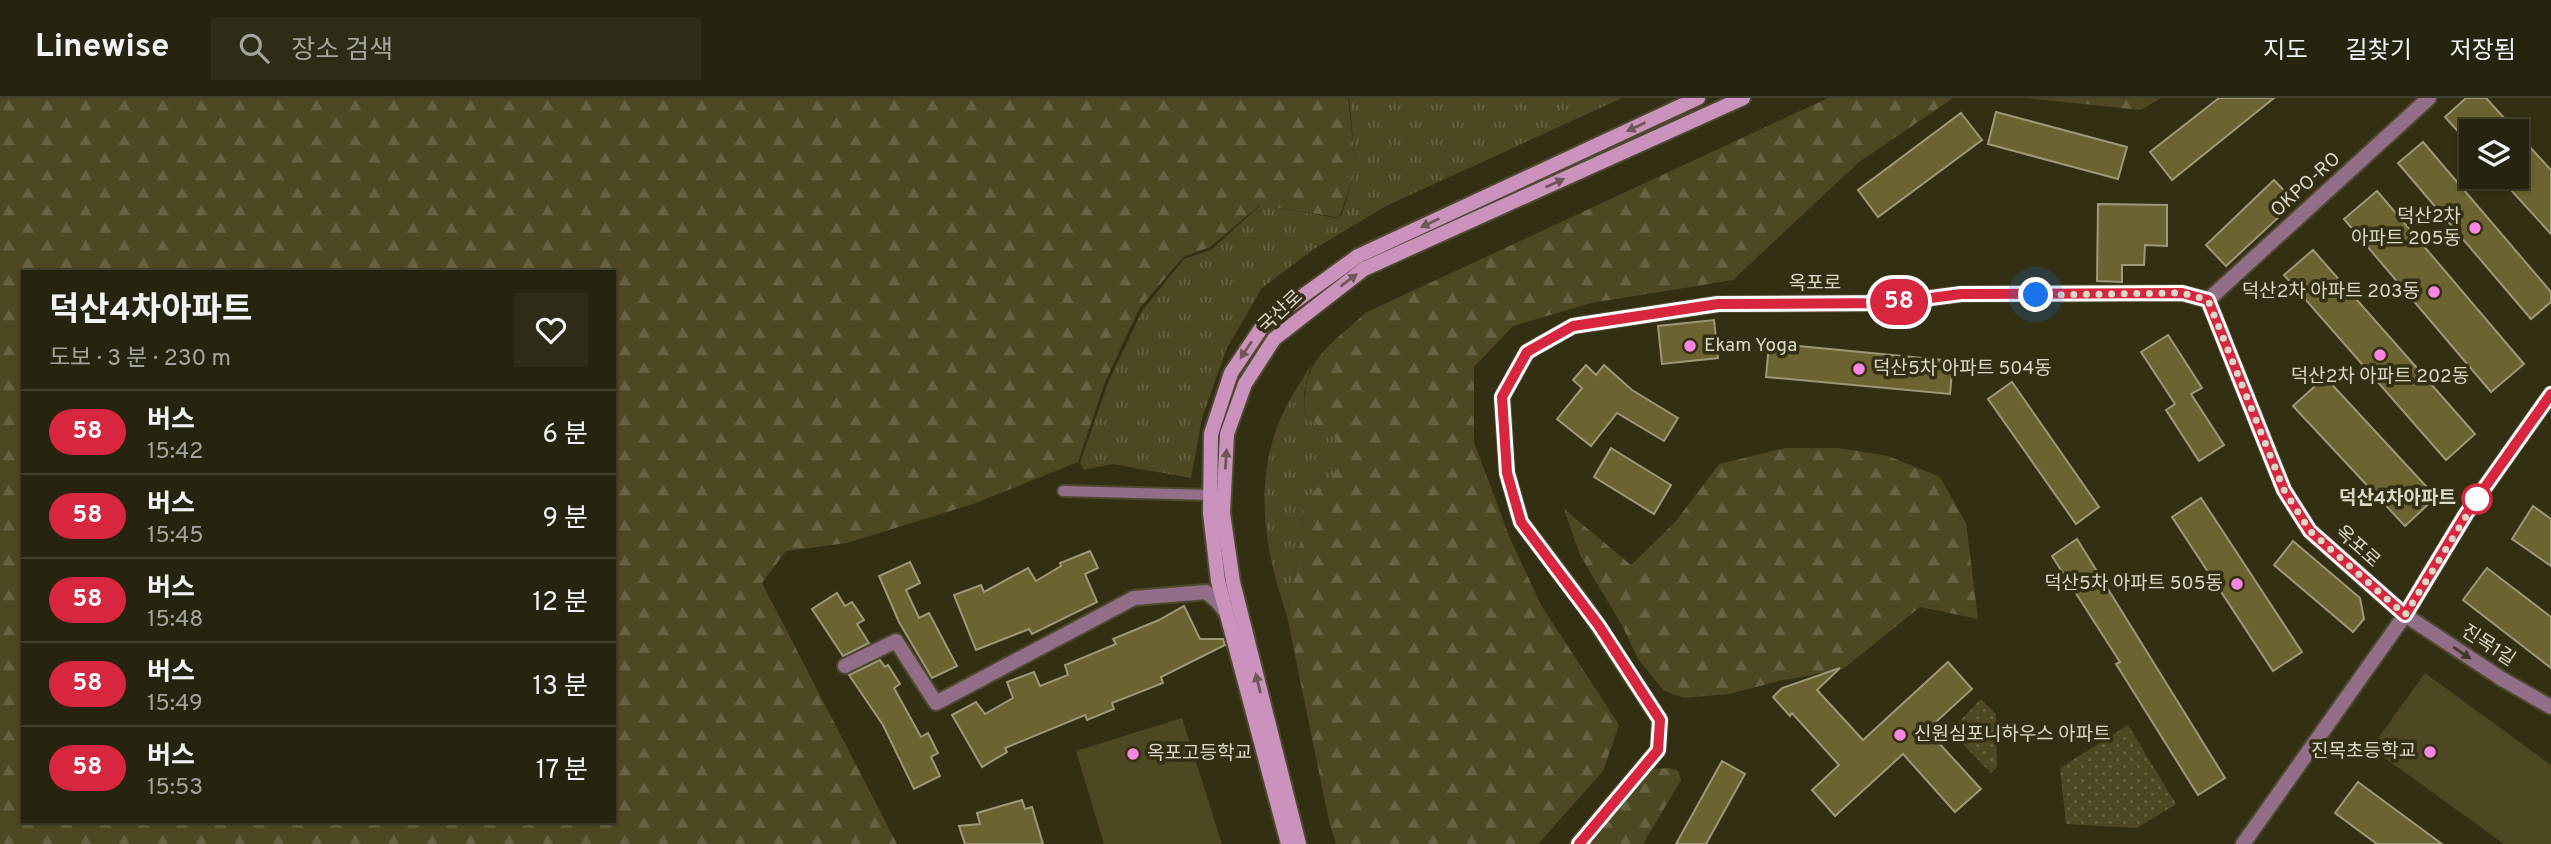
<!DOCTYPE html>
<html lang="ko">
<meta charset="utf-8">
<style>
:root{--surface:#26230e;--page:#2e2b17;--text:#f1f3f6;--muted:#a4a49e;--line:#42402e}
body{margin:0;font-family:Overpass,"Noto Sans KR",sans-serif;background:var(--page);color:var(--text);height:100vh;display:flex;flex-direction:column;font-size:26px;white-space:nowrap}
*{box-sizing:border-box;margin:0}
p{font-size:23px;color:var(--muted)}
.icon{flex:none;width:38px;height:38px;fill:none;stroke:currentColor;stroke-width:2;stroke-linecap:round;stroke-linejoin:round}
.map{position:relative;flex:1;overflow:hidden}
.sheet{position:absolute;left:21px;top:172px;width:595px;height:553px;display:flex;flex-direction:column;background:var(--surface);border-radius:0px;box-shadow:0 2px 5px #0004,0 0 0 2px var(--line)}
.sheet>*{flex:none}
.badge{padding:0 14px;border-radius:23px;font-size:24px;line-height:46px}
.buttons{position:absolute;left:2459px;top:21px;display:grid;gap:14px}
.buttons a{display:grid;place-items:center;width:70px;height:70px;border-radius:0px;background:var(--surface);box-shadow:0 2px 5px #0004,0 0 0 2px var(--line);font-size:35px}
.you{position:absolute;width:35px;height:35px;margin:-18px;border:5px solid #fff;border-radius:50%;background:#1a73e8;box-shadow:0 0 0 10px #1a73e833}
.map>.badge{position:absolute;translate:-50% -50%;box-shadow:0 0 0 4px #fff}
.round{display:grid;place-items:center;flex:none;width:74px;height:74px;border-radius:0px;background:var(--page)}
.head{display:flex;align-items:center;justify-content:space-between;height:119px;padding:0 28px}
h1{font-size:33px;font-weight:700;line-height:52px}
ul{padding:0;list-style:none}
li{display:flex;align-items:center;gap:21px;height:84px;padding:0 28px;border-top:2px solid var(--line)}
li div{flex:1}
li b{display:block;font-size:26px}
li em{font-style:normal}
li .badge{min-width:77px;font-weight:700;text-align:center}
header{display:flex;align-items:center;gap:42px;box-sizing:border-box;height:98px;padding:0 35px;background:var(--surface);border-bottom:2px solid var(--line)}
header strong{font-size:33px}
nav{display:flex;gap:38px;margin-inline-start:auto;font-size:24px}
.search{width:490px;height:63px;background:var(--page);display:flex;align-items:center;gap:18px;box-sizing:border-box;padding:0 24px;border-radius:0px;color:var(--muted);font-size:26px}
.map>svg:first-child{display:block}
.grass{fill:url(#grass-tufts)}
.forest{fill:url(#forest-firs);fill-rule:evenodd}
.park{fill:url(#park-dots)}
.pitch{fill:#4e4822}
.building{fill:#6b6330;stroke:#9d987a;stroke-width:2}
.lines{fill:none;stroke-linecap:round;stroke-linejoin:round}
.lane-casing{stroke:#4e4a30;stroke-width:14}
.street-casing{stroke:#4e4a30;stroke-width:18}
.secondary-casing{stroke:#4e4a30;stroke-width:18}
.lane{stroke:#926e89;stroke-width:10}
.street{stroke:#926e89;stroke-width:14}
.secondary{stroke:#cb92bd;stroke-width:14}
.oneway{fill:#705757}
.oneway2{fill:#413825}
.line-casing{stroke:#fff;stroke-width:16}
.line{stroke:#d7263d;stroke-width:10}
.walk{stroke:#dad8c8;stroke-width:7;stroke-dasharray:0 12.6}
.poi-dot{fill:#fc86e4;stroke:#332f13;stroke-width:2.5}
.stop-dot{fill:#fff;stroke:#d7263d;stroke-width:3.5}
.labels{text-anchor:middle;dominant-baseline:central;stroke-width:7;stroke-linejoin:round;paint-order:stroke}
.street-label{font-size:19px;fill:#dad8c8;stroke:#332f13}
.poi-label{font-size:19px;fill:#dad8c8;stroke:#332f13;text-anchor:end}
.stop-label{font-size:19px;font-weight:bold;fill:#dad8c8;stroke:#332f13;text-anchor:end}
</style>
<header>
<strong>Linewise</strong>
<div class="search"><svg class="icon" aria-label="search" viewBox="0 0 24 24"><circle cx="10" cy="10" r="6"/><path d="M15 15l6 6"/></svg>장소 검색</div>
<nav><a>지도</a><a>길찾기</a><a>저장됨</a></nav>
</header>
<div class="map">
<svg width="2551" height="746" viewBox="0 0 2551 746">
<defs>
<pattern id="grass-tufts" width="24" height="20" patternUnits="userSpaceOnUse" patternTransform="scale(1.75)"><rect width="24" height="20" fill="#4e4822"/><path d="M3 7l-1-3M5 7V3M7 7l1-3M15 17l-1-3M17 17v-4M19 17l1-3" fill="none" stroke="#676241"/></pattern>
<pattern id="forest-firs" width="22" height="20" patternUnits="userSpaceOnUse" patternTransform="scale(1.75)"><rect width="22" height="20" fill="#4e4822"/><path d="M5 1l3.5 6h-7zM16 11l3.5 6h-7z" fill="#676241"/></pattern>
<pattern id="park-dots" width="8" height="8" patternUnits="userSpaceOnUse" patternTransform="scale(1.75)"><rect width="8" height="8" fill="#4e4822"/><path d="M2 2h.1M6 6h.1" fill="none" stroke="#676241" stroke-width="1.8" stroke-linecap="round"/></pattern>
</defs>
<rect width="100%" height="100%" fill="#332f13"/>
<g class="grass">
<path d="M1349 0H1622L1386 108 1314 151 1262 190 1227 250 1202 320 1191 380 1113 366 1084 372 1080 365 1108 285 1142 213 1184 161 1211 152 1261 107 1336 120 1341 118 1356 71Z"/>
<path d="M1311 267 1304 295 1305 319 1333 337 1349 361 1303 404 1302 432 1287 518C1266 455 1254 394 1277 329 1285 307 1299 287 1311 267Z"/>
</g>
<g class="forest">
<path d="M0 0H1348L1356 71 1340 117 1336 119 1260 107 1210 149 1183 159 1139 211 1105 284 1078 364 973 406 847 445 786 453 762 485 897 746H0ZM614 173V723H23V173Z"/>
<path d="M1828 0H1953L1859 64 1733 182 1591 205 1513 228 1474 269V344L1509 438 1541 507 1619 627 1603 673 1538 746H1336L1329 723 1287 518 1302 432 1303 404 1348 361 1333 337 1305 319C1302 260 1325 253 1365 215Z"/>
<path d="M2026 0H2161L2141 12Z"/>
<path d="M1785 350H1839L1888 358 1940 379 1966 425 1978 521 1920 509 1843 571 1779 583 1729 596 1684 600 1664 593 1638 561 1622 527 1580 457 1564 411 1631 467 1676 423 1719 366Z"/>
<path d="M1669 670 1678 673 1681 682 1643 746H1584L1652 671Z"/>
</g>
<g class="park">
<path d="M1981 601 1996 616 1997 669 1991 675 1950 633Z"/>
<path d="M2128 627 2176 706 2137 730 2066 726 2060 670Z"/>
</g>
<g class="pitch">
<path d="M2425 575 2551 667V746H2504L2371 650Z"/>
<path d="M1182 620 1222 746H1104L1076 653Z"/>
</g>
<g class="building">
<path d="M2219 0H2274L2172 82 2150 54Z"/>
<path d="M2466 0H2486L2516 33H2471V48L2445 19Z"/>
<path d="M1996 14 2127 49 2118 81 1988 46Z"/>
<path d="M1961 15 1982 42 1878 119 1858 92Z"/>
<path d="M2516 34 2551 72V136L2499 79H2516Z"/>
<path d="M2423 44 2551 194V204L2531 221 2398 65Z"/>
<path d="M2274 82 2295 104 2226 168 2206 147Z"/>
<path d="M2377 93 2524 266 2491 294 2344 121Z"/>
<path d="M2098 106 2167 107V148L2145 147 2144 167H2122V184L2097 183Z"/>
<path d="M2313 152 2475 336 2446 362 2284 177Z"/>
<path d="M1714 222 1718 260 1662 266 1658 228Z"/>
<path d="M2168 237 2202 290 2191 296 2224 347 2199 363 2166 312 2175 306 2141 254Z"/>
<path d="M1769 245 1953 263 1950 296 1766 279Z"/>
<path d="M1586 267 1596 277 1604 267 1632 292 1678 320 1664 343 1617 315 1591 348 1557 321 1582 290 1573 282Z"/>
<path d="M2325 279 2436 399 2405 428 2293 308Z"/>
<path d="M2012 284 2099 409 2076 426 1988 301Z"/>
<path d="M1611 350 1671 387 1654 416 1594 379Z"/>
<path d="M2201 400 2302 554 2273 573 2172 419Z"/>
<path d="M2533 408 2551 421V468L2512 441Z"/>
<path d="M2077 441 2225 680 2198 697 2116 566 2120 564 2052 458Z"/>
<path d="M2293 443 2360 500 2364 521 2353 534 2274 467Z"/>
<path d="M1090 453 1098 470 1085 476 1097 504 1032 536 1029 531 976 552 954 497 981 487 984 494 1028 470 1036 483 1061 468 1060 465Z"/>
<path d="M910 464 920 485 906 492 919 520 929 515 957 568 932 580 899 524 879 478Z"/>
<path d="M2487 470 2551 519V570L2463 502Z"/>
<path d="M837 495 845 508 852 504 864 522 857 526 869 545 843 558 812 511Z"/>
<path d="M1184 508 1200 541H1223L1225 547 1161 579 1163 585 1112 605 1114 611 1087 622 1085 617 1005 650 1007 654 982 669 952 617 976 604 985 616 1013 600 1007 584 1034 574 1040 588 1068 577 1065 567 1116 546 1113 541 1159 522Z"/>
<path d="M880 562 885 569 888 567 900 586 894 590 921 639 928 635 938 655 931 659 940 678 914 691 883 627 849 577Z"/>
<path d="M1948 564 1972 591 1927 632 1981 691 1955 714 1903 656 1835 718 1812 692 1839 667 1792 615 1790 618 1773 599 1782 590 1840 570 1817 592 1863 642Z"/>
<path d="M1722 663 1745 676 1706 746H1676Z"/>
<path d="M2358 684 2442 746H2377L2335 715Z"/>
<path d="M1022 702 1025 711 1032 709 1043 746H965L959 728 980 726 977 715Z"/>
</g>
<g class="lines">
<defs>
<path id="lane" d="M1063 393 1211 397"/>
<g id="street">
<path d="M2208 202 2429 0"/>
<path d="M845 568 896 543 936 605 1134 500 1206 494 1217 503 1227 516"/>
<path d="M2243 746 2405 517 2502 581 2551 609"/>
</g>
<g id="secondary">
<path d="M1288 746 1218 483 1210 415 1211 336 1231 275 1264 226 1358 158 1698 0"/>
<path d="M1299 746 1233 484 1223 415 1227 336 1245 286 1274 241 1364 171 1743 0"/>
<path d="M1578 746 1658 652 1660 622 1585 508 1521 424 1507 375 1502 299 1527 254 1573 228 1718 206 1893 205 1961 196 2182 195 2208 202 2284 392 2310 433 2405 517 2466 416 2551 296"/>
</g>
</defs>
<use href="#lane" class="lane-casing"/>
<use href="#street" class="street-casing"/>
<use href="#secondary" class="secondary-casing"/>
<use href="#lane" class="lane"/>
<use href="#street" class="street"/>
<use href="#secondary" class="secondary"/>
</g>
<defs><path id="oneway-solid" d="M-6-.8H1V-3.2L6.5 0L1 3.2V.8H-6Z" transform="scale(1.75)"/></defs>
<g class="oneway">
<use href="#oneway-solid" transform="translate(1636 29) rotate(155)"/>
<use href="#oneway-solid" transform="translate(1555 85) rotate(-24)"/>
<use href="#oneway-solid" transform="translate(1430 125) rotate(155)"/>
<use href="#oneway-solid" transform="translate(1349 182) rotate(-37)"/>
<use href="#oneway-solid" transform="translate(1246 252) rotate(124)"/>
<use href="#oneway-solid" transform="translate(1226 361) rotate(-86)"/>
<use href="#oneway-solid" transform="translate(1258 585) rotate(-104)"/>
</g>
<use class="oneway2" href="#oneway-solid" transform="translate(2462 555) rotate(34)"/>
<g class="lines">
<defs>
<path id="line" d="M1579 746 1658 652 1660 622 1599 528 1521 424 1507 375 1502 299 1527 254 1573 228 1718 206 1893 205 1961 196 2182 195 2208 202 2284 392 2310 433 2405 517 2466 416 2551 296"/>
</defs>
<use href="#line" class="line-casing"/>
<use href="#line" class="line"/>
<path class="walk" d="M2036 197 2182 195 2208 202 2284 392 2310 433 2405 517 2480 396 2477 401"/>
</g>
<g class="poi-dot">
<circle cx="2475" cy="130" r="7"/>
<circle cx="2434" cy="194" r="7"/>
<circle cx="1690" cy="248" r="7"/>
<circle cx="2380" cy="257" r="7"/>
<circle cx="1859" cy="271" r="7"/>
<circle cx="2237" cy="486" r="7"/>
<circle cx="1900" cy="637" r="7"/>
<circle cx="2430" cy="654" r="7"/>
<circle cx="1133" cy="656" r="7"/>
</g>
<circle class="stop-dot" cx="2477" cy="401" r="14"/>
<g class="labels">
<g class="street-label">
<text transform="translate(2306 87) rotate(-42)">OKPO-RO</text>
<text x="1815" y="186">옥포로</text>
<text transform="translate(1281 214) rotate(-43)">국산로</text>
<text transform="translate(2357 449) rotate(42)">옥포로</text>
<text transform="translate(2488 548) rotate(33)">진목1길</text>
</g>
<g class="poi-label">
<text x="2461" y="119">덕산2차<tspan x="2461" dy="22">아파트 205동</tspan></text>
<text x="2420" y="194">덕산2차 아파트 203동</text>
<text x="1704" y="248" text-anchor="start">Ekam Yoga</text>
<text x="1873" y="271" text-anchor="start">덕산5차 아파트 504동</text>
<text x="2380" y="279" text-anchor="middle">덕산2차 아파트 202동</text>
<text x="2223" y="486">덕산5차 아파트 505동</text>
<text x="1914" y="637" text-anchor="start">신원심포니하우스 아파트</text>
<text x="2416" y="654">진목초등학교</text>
<text x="1147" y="656" text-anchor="start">옥포고등학교</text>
</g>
<g class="stop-label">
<text x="2456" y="401">덕산4차아파트</text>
</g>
</g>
</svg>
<div class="buttons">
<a><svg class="icon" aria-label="layers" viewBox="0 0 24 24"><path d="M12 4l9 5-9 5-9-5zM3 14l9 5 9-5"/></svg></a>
</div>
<div class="you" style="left:2036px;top:197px"></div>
<b class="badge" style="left:1899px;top:204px;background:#d7263d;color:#fff">58</b>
<section class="sheet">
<div class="head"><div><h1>덕산4차아파트</h1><p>도보 · 3 분 · 230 m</p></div><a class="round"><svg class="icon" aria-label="heart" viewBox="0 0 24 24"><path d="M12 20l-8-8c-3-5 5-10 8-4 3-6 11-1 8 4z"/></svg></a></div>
<ul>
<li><span class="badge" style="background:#d7263d;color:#fff">58</span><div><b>버스</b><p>15:42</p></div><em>6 분</em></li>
<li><span class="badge" style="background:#d7263d;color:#fff">58</span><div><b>버스</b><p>15:45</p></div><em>9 분</em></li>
<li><span class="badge" style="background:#d7263d;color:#fff">58</span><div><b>버스</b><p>15:48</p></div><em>12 분</em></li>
<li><span class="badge" style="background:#d7263d;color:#fff">58</span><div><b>버스</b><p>15:49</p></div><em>13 분</em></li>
<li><span class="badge" style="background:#d7263d;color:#fff">58</span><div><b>버스</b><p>15:53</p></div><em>17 분</em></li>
</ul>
</section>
</div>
